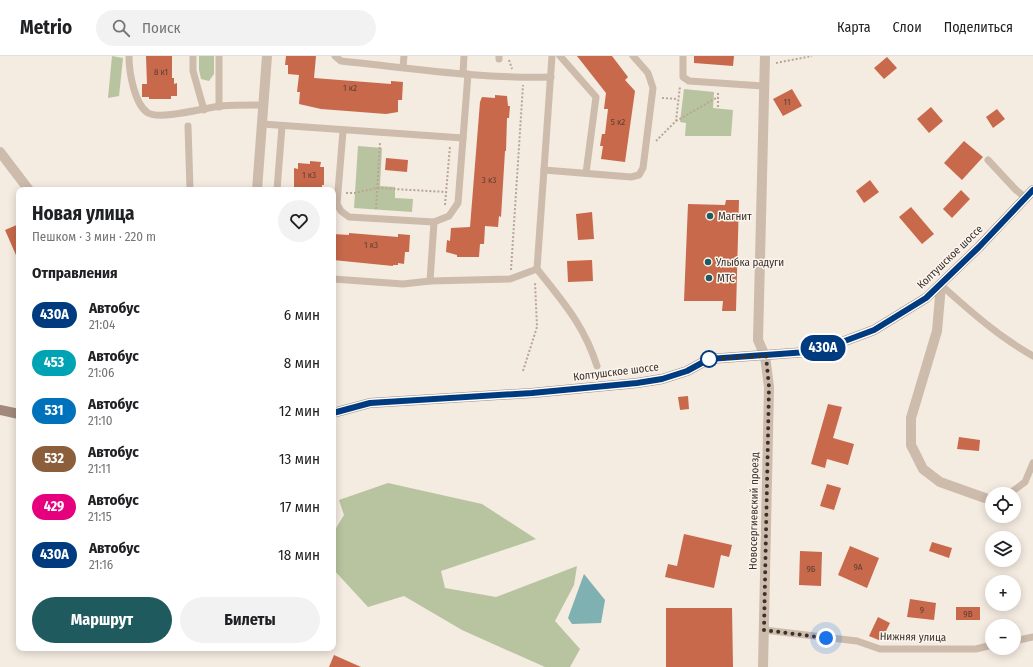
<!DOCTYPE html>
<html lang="ru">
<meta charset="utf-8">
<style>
:root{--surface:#fff;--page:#f2f2f2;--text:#202124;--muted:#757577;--line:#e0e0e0;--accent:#1f5a5e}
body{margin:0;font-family:"Fira Sans Condensed",sans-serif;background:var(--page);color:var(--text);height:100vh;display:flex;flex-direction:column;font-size:15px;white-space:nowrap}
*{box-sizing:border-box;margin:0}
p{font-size:13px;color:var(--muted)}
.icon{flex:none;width:22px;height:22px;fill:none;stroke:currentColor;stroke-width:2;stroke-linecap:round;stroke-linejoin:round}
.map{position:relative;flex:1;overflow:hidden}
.drawer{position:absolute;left:16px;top:131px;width:320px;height:464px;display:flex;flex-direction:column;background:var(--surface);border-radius:8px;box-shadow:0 2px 10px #0003}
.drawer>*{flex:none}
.badge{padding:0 8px;border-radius:13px;font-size:14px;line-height:26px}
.controls{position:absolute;left:985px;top:431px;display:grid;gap:8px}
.controls a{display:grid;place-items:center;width:36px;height:36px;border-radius:50%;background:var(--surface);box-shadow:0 2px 10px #0003;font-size:20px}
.you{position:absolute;width:20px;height:20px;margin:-10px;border:3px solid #fff;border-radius:50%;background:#1a73e8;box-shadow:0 0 0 6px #1a73e833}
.map>.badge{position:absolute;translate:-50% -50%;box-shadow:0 0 0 2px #fff}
h2{padding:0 16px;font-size:15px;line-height:36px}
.round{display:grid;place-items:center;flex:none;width:42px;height:42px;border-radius:21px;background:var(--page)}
.overview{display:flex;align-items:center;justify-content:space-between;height:68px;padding:0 16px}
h1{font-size:19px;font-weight:700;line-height:30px}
.button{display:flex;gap:8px;margin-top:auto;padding:8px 16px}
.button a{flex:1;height:46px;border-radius:24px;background:var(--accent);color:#fff;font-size:16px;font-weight:700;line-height:46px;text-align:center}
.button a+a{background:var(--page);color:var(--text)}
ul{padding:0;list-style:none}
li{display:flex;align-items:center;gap:12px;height:48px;padding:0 16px}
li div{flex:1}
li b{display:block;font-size:15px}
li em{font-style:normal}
li .badge{min-width:44px;font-weight:700;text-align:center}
header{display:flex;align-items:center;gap:24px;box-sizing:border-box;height:56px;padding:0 20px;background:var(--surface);border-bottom:1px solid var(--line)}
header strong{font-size:19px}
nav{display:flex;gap:22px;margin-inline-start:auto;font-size:14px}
.search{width:280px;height:36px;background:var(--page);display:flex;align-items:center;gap:10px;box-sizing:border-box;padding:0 14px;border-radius:22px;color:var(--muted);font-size:15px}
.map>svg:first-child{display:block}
.green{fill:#b8c4a0}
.water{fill:#7fb0b2}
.building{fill:#c8694b}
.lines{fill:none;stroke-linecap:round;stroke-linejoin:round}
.path{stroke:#b9a596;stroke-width:2;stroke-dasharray:2 2;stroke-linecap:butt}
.service{stroke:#cdbbac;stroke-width:7}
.minor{stroke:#cdbbac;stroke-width:10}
.tertiary{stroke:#cdbbac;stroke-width:10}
.secondary{stroke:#a18a7d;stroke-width:10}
.line-casing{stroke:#fff;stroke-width:9}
.line{stroke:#003b80;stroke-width:6}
.walk{stroke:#3b302b;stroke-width:4;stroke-dasharray:0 7.2}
.poi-dot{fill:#1f5a5e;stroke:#fbf5ee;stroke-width:1.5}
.stop-dot{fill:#fff;stroke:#003b80;stroke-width:2}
.labels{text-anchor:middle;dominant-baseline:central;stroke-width:3;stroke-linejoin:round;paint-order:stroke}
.number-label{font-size:9px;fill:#5e3e33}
.poi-label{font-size:11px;fill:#3b302b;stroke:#fbf5ee;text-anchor:start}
.street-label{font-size:11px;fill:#3b302b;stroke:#fbf5ee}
</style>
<header>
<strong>Metrio</strong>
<div class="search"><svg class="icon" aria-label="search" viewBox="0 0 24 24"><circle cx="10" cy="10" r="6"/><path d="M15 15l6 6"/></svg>Поиск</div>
<nav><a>Карта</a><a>Слои</a><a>Поделиться</a></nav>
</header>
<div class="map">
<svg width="1033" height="611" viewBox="0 0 1033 611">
<rect width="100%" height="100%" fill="#f4ebe1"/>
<g class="green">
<path d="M112 0 123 2 119 40 108 42Z"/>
<path d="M199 0H214V18L209 25 201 23 199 14Z"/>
<path d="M684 33 714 36 713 52 733 54 731 80H685L686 67 680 66Z"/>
<path d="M358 90 382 92 380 130 395 131V142L413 143 412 156 354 152Z"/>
<path d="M388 427 482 448 536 483 441 515 445 532 496 541 577 510 574 529 555 565 580 593 570 611H545L462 574 404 540 368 551 333 513V477L344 459 339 444Z"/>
</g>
<path class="water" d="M584 518 605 544 601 567 572 568 568 562Z"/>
<g class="building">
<path d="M146 0H172V22H174V28L177 27V40H171V43H149V41H142V28H147Z"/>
<path d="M286 0H316L314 22 391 28V25L403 26 402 44H398V56L386 58 321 53 299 48 300 36H297L299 19 288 18V9H285Z"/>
<path d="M577 0H612L628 21 625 24 635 35 625 106 601 103 603 90H600L602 78H605L608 53H604L606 37Z"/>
<path d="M694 0H734L733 10 694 7Z"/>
<path d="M887 1 897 12 884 23 874 12Z"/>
<path d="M792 33 802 50 783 60 773 43Z"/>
<path d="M495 39 507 40 508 50H510L509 62H507L506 95H505L501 161 499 160 498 171 485 170 484 188H480L479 201H457V199L446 196 447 184 450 185 451 172 470 171 480 46 482 41 495 42Z"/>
<path d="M931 51 943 65 929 77 917 63Z"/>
<path d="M997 53 1005 63 993 72 986 61Z"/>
<path d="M964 85 983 101 962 124 944 107Z"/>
<path d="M386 102 408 104 407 116 385 114Z"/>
<path d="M310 105 321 106 320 111H324V129H322V134H294V112L298 113V107L310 108Z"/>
<path d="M870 124 879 136 864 147 856 135Z"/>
<path d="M961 134 970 143 952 162 943 153Z"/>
<path d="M726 144H739L736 255H722L723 245H684L688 148 725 149Z"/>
<path d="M911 151 934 178 922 188 899 161Z"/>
<path d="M592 156 594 183 578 184 576 158Z"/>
<path d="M19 168V206L5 174Z"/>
<path d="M349 177 398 181V178L410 179 409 196H405L404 208 398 207V209H393V210L333 204V178L349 179Z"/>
<path d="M592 204 593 225 568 226 567 205Z"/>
<path d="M688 340 689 353 680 354 678 341Z"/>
<path d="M828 348 842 351 833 382 854 388 848 409 827 403 825 412 811 408Z"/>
<path d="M959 381 980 384 979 395 957 393Z"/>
<path d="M827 428 841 432 834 454 820 450Z"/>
<path d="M684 478 732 489 729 501 721 499 714 532 665 521 668 508 677 510Z"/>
<path d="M932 486 952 492 949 502 929 495Z"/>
<path d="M850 490 879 502 867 532 838 519Z"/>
<path d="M800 495 822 496 821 530 799 529Z"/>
<path d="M910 543 936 547 934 564 907 561Z"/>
<rect x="956" y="551" width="24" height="13"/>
<path d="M666 552H732L733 611H666Z"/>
<path d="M878 561 890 567 881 585 869 580Z"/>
<path d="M334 599 361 611H329Z"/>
</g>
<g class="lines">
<g class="path">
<path d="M509 4 512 13"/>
<path d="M776 7 812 0"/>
<path d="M662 42 678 43"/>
<path d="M718 51V36"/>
<path d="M676 65 718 41"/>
<path d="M656 85 676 65 680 30"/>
<path d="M346 137H355L377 132 446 136"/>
<path d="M445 149 450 90"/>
<path d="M376 153 380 86"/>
<path d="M511 214 523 29"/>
<path d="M523 315 537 271 535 226"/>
</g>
<g class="service">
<path d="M129 0C129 15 134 48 148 57 161 64 204 52 221 50 235 49 249 49 264 49"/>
<path d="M193 0V15L204 54"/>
<path d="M219 0V51"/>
<path d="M335 0 341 5C410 12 481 23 551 21"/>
<path d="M552 0 537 213C563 246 584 269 597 310"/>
<path d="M560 0 596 41 586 117"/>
<path d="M683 0V21L689 25 763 30"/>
<path d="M499 3V0"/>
<path d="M403 11 404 0"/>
<path d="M463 17 464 0"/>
<path d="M262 68 463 82"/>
<path d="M188 70 190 134"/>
<path d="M343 75 337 148 341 155 349 161 434 166 449 160 458 147 468 18"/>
<path d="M988 104 1016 134 1026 142"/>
<path d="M544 114 631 121 639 119 643 112 653 32 648 17 633 0"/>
<path d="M277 134 282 70"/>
<path d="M333 223 403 228 430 225 510 223 537 213"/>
<path d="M430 225 434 166"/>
<path d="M941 229C970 255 999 281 1033 300"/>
<path d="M1009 438 1025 426 1033 407"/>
<path d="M764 574 857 585 880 593H976L992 589"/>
<path d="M1014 585 1033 581"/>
</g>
<g class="minor">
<path d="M765 0 758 284 765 300"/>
<path d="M0 96 29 134"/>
<path d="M257 134 267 0"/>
<path d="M941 229 937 275 911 362V389L923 413 940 426 985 442"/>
</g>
<path class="tertiary" d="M763 611 769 331 765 300"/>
<g class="secondary">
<path d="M0 354 19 358"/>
<path d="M333 357 370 347 532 337 637 327 662 323 687 315 709 303 807 296 842 286 874 274 926 242 979 191 1033 134"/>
</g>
</g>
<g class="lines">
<defs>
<path id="line" d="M333 357 370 347 532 337 637 327 662 323 687 315 709 303 807 296 842 286 874 274 926 242 979 191 1033 134"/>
</defs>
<use href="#line" class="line-casing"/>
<use href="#line" class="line"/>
<path class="walk" d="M709 303 766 300 769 331 764 574 826 582"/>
</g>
<g class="poi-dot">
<circle cx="710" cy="160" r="4"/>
<circle cx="708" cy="206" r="4"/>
<circle cx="709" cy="222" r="4"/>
</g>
<circle class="stop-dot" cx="709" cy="303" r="8"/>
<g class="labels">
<g class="number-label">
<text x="161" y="16">8 к1</text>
<text x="350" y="32">1 к2</text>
<text x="787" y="46">11</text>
<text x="618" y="66">5 к2</text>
<text x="309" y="119">1 к3</text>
<text x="489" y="124">3 к3</text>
<text x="371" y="189">1 к3</text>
<text x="858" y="511">9А</text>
<text x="811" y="513">9Б</text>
<text x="922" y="554">9</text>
<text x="968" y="558">9В</text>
</g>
<g class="poi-label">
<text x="718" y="160">Магнит</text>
<text x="716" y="206">Улыбка радуги</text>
<text x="717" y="222">МТС</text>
</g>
<g class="street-label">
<text transform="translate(950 201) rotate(-44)">Колтушское шоссе</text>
<text transform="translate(616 316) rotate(-7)">Колтушское шоссе</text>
<text transform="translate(754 455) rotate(-89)">Новосергиевский проезд</text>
<text transform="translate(913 581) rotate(1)">Нижняя улица</text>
</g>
</g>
</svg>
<div class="controls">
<a><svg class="icon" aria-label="locate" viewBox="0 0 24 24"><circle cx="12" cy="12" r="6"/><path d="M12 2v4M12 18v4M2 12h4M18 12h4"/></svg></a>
<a><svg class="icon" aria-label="layers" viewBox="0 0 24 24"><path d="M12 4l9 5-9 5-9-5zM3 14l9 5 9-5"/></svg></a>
<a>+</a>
<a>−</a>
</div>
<div class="you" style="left:826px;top:582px"></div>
<b class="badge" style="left:823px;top:292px;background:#003b80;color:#fff">430А</b>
<section class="drawer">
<div class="overview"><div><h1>Новая улица</h1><p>Пешком · 3 мин · 220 m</p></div><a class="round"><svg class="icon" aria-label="heart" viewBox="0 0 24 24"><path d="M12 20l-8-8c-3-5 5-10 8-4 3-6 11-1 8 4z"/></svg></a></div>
<h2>Отправления</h2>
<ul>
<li><span class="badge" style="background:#003b80;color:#fff">430А</span><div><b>Автобус</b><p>21:04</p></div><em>6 мин</em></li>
<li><span class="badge" style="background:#00a3b4;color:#fff">453</span><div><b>Автобус</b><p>21:06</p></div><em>8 мин</em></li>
<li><span class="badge" style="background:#0072bc;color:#fff">531</span><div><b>Автобус</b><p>21:10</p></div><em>12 мин</em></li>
<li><span class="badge" style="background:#8b5e3c;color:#fff">532</span><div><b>Автобус</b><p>21:11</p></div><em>13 мин</em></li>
<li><span class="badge" style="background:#e6007e;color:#fff">429</span><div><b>Автобус</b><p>21:15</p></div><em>17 мин</em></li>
<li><span class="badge" style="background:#003b80;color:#fff">430А</span><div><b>Автобус</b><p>21:16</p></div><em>18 мин</em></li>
</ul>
<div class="button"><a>Маршрут</a><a>Билеты</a></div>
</section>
</div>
